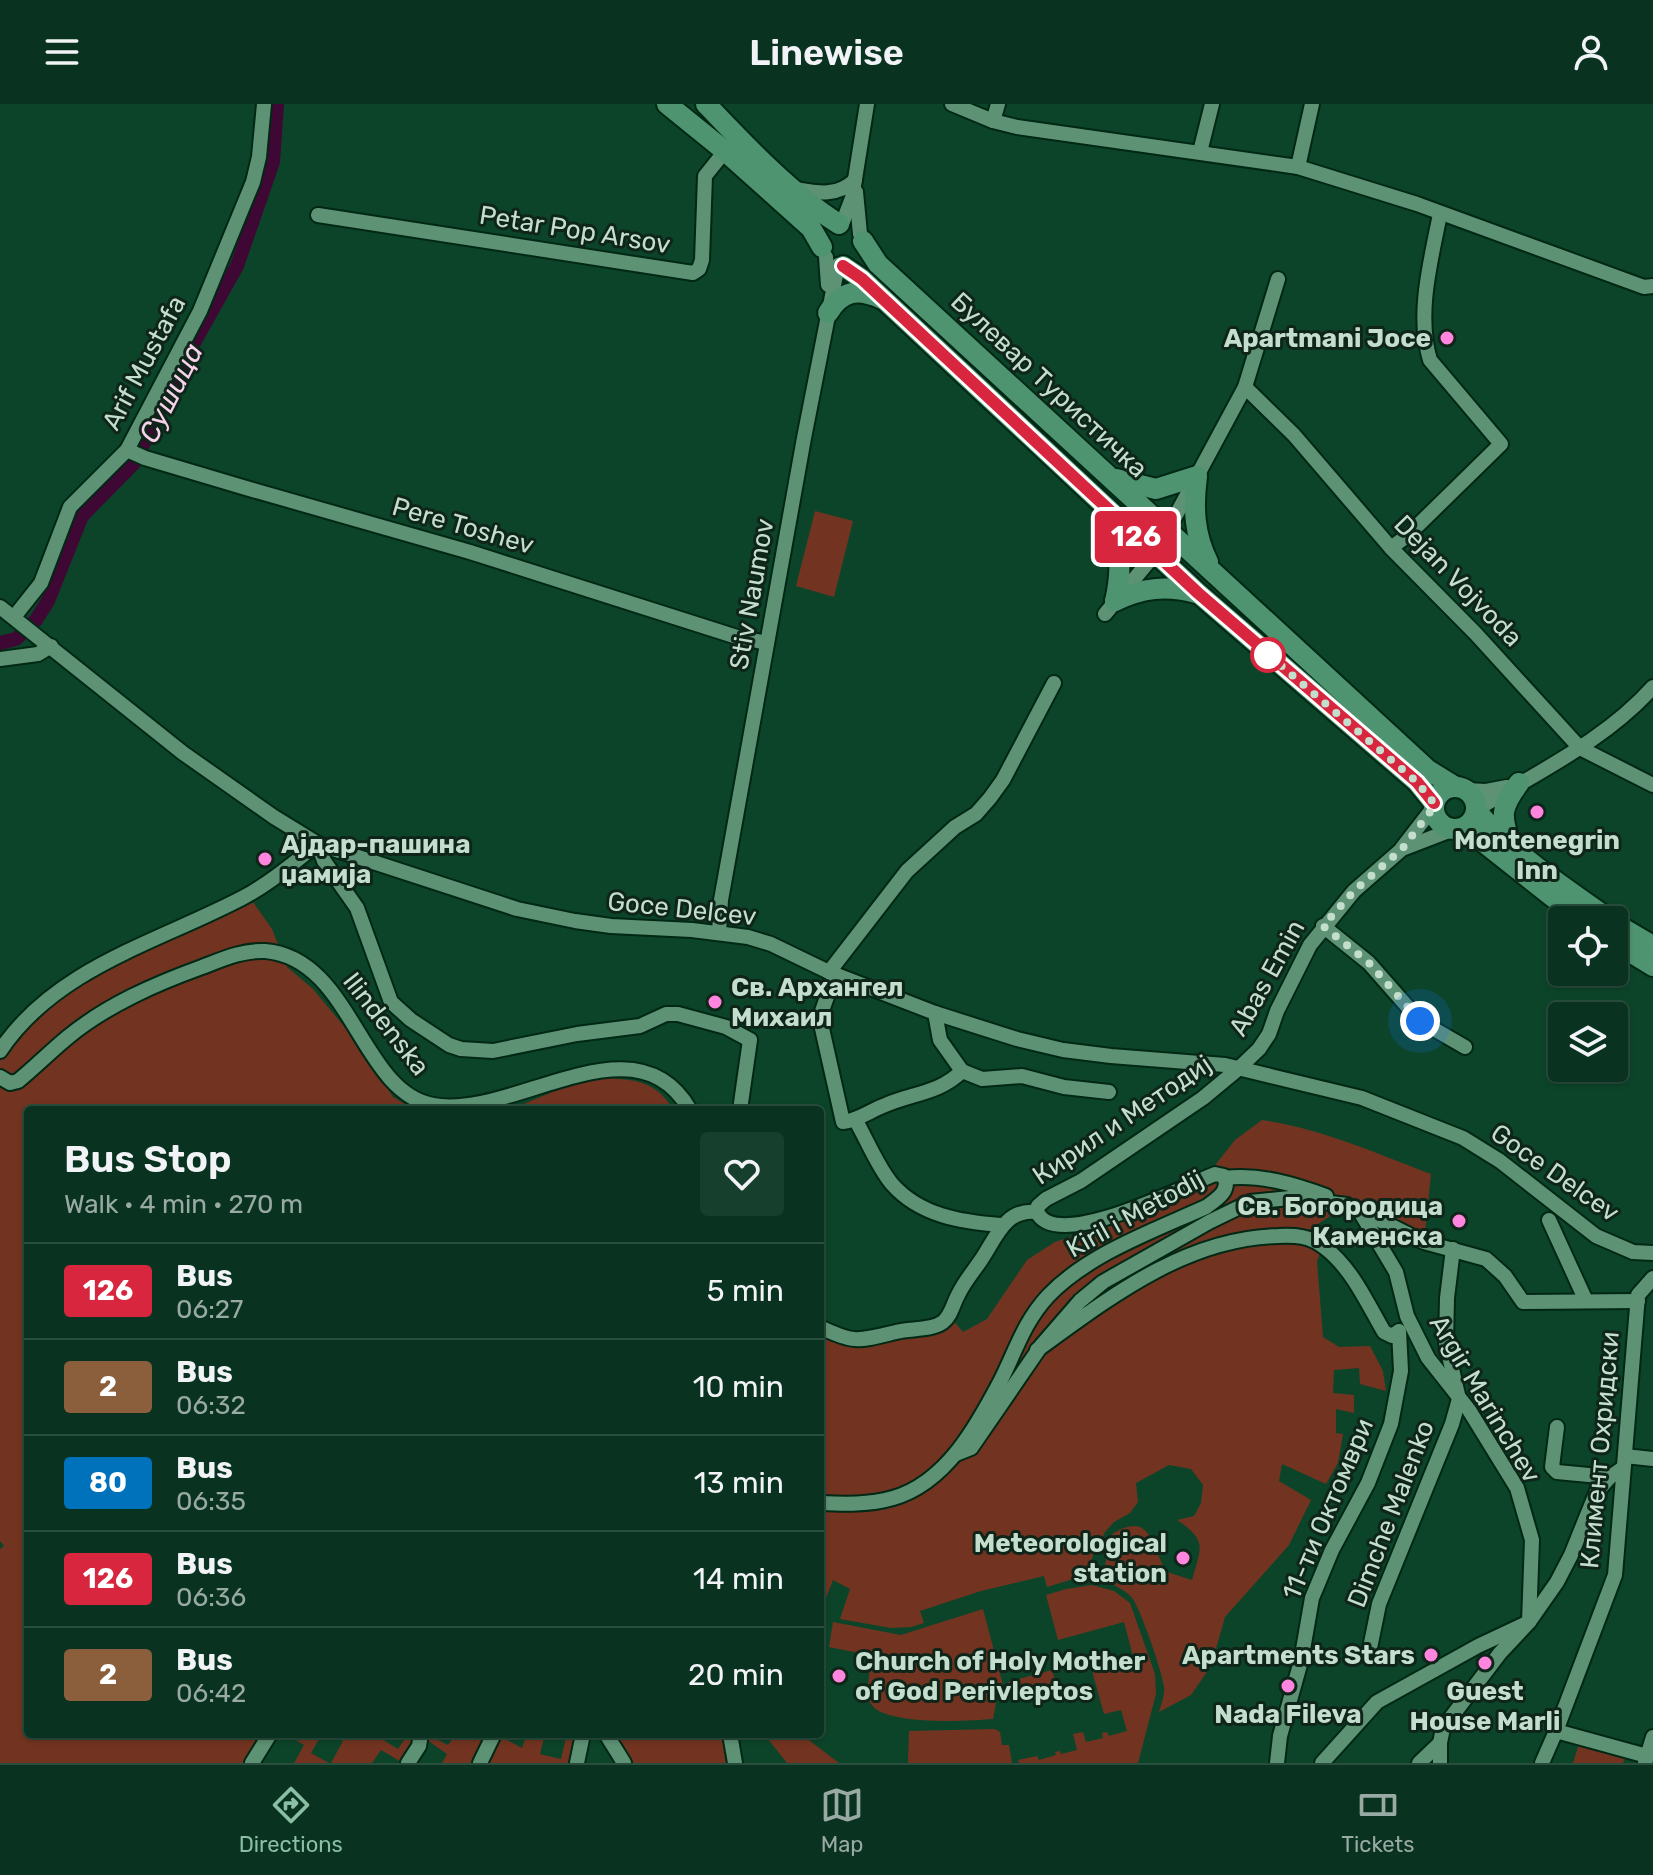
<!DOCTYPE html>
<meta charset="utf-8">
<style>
:root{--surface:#093320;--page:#173f2d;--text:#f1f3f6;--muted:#99aaa5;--line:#294e3e;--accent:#8abfa5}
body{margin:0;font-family:Rubik,sans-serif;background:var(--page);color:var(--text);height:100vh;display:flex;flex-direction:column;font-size:30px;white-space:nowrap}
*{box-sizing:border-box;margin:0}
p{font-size:26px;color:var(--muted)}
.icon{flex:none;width:44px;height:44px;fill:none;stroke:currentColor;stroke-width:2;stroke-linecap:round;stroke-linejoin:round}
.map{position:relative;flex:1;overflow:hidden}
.sheet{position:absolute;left:24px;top:1002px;width:800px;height:632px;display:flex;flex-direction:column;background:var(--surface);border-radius:8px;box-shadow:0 2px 6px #0004,0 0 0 2px var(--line)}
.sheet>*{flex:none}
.badge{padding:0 16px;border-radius:6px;font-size:28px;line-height:52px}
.tools{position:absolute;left:1548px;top:802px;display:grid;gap:16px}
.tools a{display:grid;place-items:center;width:80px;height:80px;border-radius:8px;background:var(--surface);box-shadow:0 2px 6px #0004,0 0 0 2px var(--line);font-size:40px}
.you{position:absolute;width:40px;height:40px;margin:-20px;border:6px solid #fff;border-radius:50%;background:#1a73e8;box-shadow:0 0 0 12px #1a73e833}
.map>.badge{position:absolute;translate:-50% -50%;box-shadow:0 0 0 4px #fff}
.round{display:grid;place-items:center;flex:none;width:84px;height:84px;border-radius:8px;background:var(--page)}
.summary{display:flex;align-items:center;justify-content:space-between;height:136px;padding:0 40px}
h1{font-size:38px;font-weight:600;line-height:60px}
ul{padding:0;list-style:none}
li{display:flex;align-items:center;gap:24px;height:96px;padding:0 40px;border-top:2px solid var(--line)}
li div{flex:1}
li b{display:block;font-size:30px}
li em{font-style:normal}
li .badge{min-width:88px;font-weight:700;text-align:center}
header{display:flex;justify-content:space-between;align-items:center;height:104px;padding:0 40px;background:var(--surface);font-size:36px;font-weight:600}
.dock{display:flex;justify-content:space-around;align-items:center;height:112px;border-top:2px solid var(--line);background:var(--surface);font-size:22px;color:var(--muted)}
.dock a{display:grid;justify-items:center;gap:4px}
.dock .current{color:var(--accent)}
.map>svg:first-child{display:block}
.green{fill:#723420}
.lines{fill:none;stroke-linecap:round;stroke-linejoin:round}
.canal{stroke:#3f0733;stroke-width:14}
.street-casing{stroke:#002815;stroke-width:18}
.secondary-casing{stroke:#002815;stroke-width:24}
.street{stroke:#5e9274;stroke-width:14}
.secondary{stroke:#4e9470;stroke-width:20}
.line-casing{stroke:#fff;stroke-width:18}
.line{stroke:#d7263d;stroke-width:12}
.walk{stroke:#c4dece;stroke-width:8;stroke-dasharray:0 14.4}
.poi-dot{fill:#ff85de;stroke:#0f2519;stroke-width:3}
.stop-dot{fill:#fff;stroke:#d7263d;stroke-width:4}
.labels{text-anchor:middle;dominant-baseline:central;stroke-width:6;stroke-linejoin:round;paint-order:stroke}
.street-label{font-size:26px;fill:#c4dece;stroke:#0f2519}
.poi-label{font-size:26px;font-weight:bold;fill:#c4dece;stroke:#0f2519;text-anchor:end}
.water-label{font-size:28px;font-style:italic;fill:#f7d2eb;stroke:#0f2519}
</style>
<header><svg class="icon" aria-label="menu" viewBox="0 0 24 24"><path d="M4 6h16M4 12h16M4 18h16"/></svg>Linewise<svg class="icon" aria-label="person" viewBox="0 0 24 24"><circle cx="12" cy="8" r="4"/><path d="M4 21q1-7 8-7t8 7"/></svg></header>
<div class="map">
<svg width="1653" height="1659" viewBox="0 0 1653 1659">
<rect width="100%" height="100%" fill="#0c442a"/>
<g class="green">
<path d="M815 407 853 417 834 493 796 482Z"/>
<path d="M248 791 272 825 287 863 313 885 362 944 393 993 415 1006H28V1630H264L245 1659H0V1445L4 1442 0 1437V947L46 897Z"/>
<path d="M605 974C638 976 655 977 674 1006H506C540 996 570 976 605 974Z"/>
<path d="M1262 1016C1322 1025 1375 1049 1431 1070L1424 1138 1347 1101 1301 1131 1323 1142 1317 1157 1323 1233 1339 1243 1370 1242 1383 1267 1386 1287 1360 1280 1359 1264 1334 1266 1333 1289 1354 1291V1309L1336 1305V1329L1343 1330 1338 1359 1326 1380 1282 1360 1279 1377 1311 1396 1289 1441 1225 1513 1211 1562 1191 1591 1159 1608C1161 1600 1165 1591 1164 1583 1163 1570 1140 1503 1132 1494 1124 1484 1111 1482 1103 1472L1111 1431C1153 1403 1152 1447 1167 1468L1192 1476C1201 1443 1208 1437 1177 1416L1194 1412 1201 1399 1203 1381 1191 1365 1169 1361 1136 1379 1138 1398 1130 1409 1114 1418 1105 1428 1083 1472 1047 1483 1044 1472 981 1487 920 1507 924 1519 911 1523 891 1524 840 1515 850 1485 833 1476 820 1509V1223L859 1237 949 1212 963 1228 987 1215 1027 1156 1055 1138 1121 1116 1212 1065 1235 1036Z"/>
<path d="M1092 1481 1114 1487 1130 1499 1155 1570 1156 1590 1138 1659H1019L1018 1656 1037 1652 1039 1656 1056 1651 1055 1648 1060 1647 1061 1650 1077 1646 1073 1630 1083 1628 1086 1638 1103 1634 1102 1629 1107 1628 1109 1632 1127 1627 1121 1606 1104 1610 1092 1567 1134 1556 1124 1518 1058 1536 1046 1491 1066 1485Z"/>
<path d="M983 1505 1006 1592 997 1594 993 1615C969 1617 885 1622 871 1600 863 1588 873 1565 869 1551L829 1543 833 1518 901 1531Z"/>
<path d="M1052 1566 1056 1580 1012 1592 1008 1578Z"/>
<path d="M995 1625 1000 1628 1002 1641H1009L1012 1659H908L909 1627Z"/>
<path d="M284 1630 299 1637 303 1630H322L311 1649 329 1659H294L304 1641Z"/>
<path d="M331 1630H382L380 1634 398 1645 408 1630H417L403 1659 381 1646 372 1659H331L343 1637Z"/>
<path d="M426 1630 448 1641 454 1633 458 1636 462 1630H489L476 1659H442L447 1650 427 1636Z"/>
<path d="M527 1630H545L540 1650 561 1655 567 1630H579L573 1659H483L498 1631 522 1644Z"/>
<path d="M611 1630H727L732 1659H628Z"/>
<path d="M764 1630H801L839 1659H787Z"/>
<path d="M1579 1640 1625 1654 1623 1659H1573Z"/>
</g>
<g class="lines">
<path class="canal" d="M0 539 16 535 36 516 48 497 82 412 134 359 191 244 237 162 273 58 277 0"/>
<defs>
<g id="street">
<path d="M952 0 993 17 1017 23 1298 63 1417 100 1644 183 1653 182"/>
<path d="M993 17 998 0"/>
<path d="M1200 48 1212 0"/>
<path d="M1298 63 1312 0"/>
<path d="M796 85C818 89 837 93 855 76"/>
<path d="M856 88 860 130"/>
<path d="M318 111 693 169 699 165 702 156 705 72 725 47"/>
<path d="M842 120 852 94 867 0"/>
<path d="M826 153 828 181"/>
<path d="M1245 283 1294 331 1391 444 1476 530 1580 644 1653 681"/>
<path d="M127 346 145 354 246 384 470 448 737 533 767 539"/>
<path d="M1391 444 1408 431 1501 340 1430 256C1416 210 1431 156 1440 110"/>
<path d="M0 503 183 649 274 713 318 740 517 805 575 817 611 822 692 826 748 833 771 840 829 868 935 909 1017 935 1063 946 1111 952 1225 961 1362 994 1463 1034 1500 1057 1596 1132 1633 1148 1653 1149"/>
<path d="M1105 510 1155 450 1245 283 1278 175"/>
<path d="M14 513 41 479 70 403 127 346 200 207 253 78 259 53 264 0"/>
<path d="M0 555 38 550 51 542"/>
<path d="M1466 686 1486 687 1507 683"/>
<path d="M1476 706C1537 668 1605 637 1653 583"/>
<path d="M1402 744 1433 704"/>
<path d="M1323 822 1369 859 1420 917 1465 943"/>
<path d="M719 828 721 796 804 334 838 161"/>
<path d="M829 868 907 767 955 723 976 710 990 694 1003 676 1054 579"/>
<path d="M835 870 822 907 821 920 843 1018C856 1017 870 1007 883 1002 911 989 939 990 962 967"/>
<path d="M935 909 940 936 962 967 982 975 1022 972 1064 983 1109 988"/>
<path d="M0 947C56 863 159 838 244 793 271 779 294 758 318 740L324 757 357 804 391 898 411 916 449 941 461 945 493 947 577 930 640 922 666 910H678L726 923 750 936 740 1006"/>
<path d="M0 973 10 979 18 977C35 963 51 947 68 933 107 901 155 880 202 863 223 855 243 846 265 847 352 854 360 988 433 1001 513 1016 635 910 690 1006"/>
<path d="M855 1015C866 1034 878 1064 892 1080 920 1112 962 1118 1001 1121"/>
<path d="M1225 1074C1260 1070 1294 1080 1326 1092"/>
<path d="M1359 1106 1396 1168 1407 1212 1428 1254 1469 1306 1517 1384 1532 1436 1529 1518 1500 1549 1443 1624 1440 1639V1659"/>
<path d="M1037 1108 1038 1102 1046 1095 1081 1077 1203 994 1238 965 1259 945 1269 930 1277 907 1310 841 1354 787 1402 745 1454 725"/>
<path d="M1363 1108 1424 1138 1486 1155 1505 1172 1523 1198 1638 1197"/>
<path d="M1549 1116 1586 1197"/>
<path d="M820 1223C855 1240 859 1237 896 1228 910 1224 931 1227 943 1218 951 1212 953 1200 958 1191 964 1178 973 1168 981 1156 996 1134 1005 1104 1037 1108"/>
<path d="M1037 1246C1109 1194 1185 1134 1278 1132 1295 1131 1310 1132 1324 1143 1352 1164 1367 1199 1384 1228L1392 1232 1399 1227 1401 1267 1391 1320 1368 1379 1332 1446 1312 1494 1301 1557 1280 1632 1277 1659"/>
<path d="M1557 1323 1552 1363 1557 1368 1610 1373"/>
<path d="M956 1350 971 1344 1041 1242 1080 1197 1103 1178 1209 1118 1250 1098 1290 1094 1347 1101"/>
<path d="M1625 1352 1653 1355"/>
<path d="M820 1399C844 1400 869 1401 893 1394 946 1379 977 1322 1001 1276 1016 1246 1024 1218 1048 1192 1088 1150 1153 1127 1206 1103 1217 1095 1231 1087 1224 1072L1215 1070C1185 1082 1056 1149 1037 1108"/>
<path d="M1370 1544 1379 1500 1452 1320 1459 1295 1446 1239 1447 1194 1453 1145"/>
<path d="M1556 1627 1647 1652"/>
<path d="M606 1630 624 1659"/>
<path d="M730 1630 735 1659"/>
<path d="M252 1659 270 1630"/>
<path d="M408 1659 419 1642 421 1630"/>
<path d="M480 1659 494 1630"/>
<path d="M577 1659 583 1630"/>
<path d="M1322 1659 1377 1598 1478 1542 1529 1518 1557 1478 1571 1451 1596 1389 1610 1373 1623 1364"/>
<path d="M1419 1659 1440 1639"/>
<path d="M1542 1659 1556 1627 1615 1471 1638 1191 1653 1174"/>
<path d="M1645 1659 1653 1633"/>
</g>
<g id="secondary">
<path d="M667 0 725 47 811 124 822 143"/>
<path d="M706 0C744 40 792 91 839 120"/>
<path d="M863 137 878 160 1428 666 1454 682"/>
<path d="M843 162 862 175 1198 489 1417 678 1434 699"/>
<path d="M828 209C842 186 858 184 882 195"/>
<path d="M1116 375 1156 385 1197 372C1193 403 1194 430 1208 458"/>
<path d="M1107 412C1123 434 1121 472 1115 497"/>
<path d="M1115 497C1142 484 1166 481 1196 489"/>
<circle cx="1455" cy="704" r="21"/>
<path d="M1476 706C1513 751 1564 783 1610 816"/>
<path d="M1461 725 1482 737 1582 816"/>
<path d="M1510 740C1501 711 1500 705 1519 679"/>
<path d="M1614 819 1653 842"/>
<path d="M1614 838 1653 862"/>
</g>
</defs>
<use href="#street" class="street-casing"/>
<use href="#secondary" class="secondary-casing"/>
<use href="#street" class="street"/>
<use href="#secondary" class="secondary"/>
</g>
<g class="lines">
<defs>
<path id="line" d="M843 162 862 175 1198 489 1417 678 1434 699"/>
</defs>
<use href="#line" class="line-casing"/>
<use href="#line" class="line"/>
<path class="walk" d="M1268 551 1264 547 1417 678 1434 699 1433 704 1402 745 1354 787 1323 822 1369 859 1420 917"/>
</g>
<g class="poi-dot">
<circle cx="1447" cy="234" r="8"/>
<circle cx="1537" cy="708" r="8"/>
<circle cx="265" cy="755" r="8"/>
<circle cx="715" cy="898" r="8"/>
<circle cx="1459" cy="1117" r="8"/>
<circle cx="1183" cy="1454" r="8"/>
<circle cx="1431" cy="1551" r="8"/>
<circle cx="1485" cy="1559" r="8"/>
<circle cx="839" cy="1572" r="8"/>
<circle cx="1288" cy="1582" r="8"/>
</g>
<circle class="stop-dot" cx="1268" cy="551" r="16"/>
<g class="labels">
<g class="street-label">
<text transform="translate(575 126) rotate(9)">Petar Pop Arsov</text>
<text transform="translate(144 259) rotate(-62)">Arif Mustafa</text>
<text transform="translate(1049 281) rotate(43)">Булевар Туристичка</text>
<text transform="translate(463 422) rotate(16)">Pere Toshev</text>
<text transform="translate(1458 477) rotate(46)">Dejan Vojvoda</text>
<text transform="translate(752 490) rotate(-80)">Stiv Naumov</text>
<text transform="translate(682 805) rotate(6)">Goce Delcev</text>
<text transform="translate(1267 874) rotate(-61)">Abas Emin</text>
<text transform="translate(386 920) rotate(52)">Ilindenska</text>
<text transform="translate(1122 1016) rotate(-34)">Кирил и Методиј</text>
<text transform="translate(1555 1069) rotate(35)">Goce Delcev</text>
<text transform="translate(1135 1110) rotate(-29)">Kiril i Metodij</text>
<text transform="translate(1485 1295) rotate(59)">Argir Marinchev</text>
<text transform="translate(1600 1346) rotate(-85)">Климент Охридски</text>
<text transform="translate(1328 1405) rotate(-67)">11-ти Октомври</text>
<text transform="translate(1391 1410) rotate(-69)">Dimche Malenko</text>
</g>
<g class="poi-label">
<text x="1431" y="234">Apartmani Joce</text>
<text x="1537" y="736" text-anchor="middle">Montenegrin<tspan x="1537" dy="30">Inn</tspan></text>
<text x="281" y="740" text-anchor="start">Ајдар-пашина<tspan x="281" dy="30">џамија</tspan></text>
<text x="731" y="883" text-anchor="start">Св. Архангел<tspan x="731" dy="30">Михаил</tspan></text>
<text x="1443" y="1102">Св. Богородица<tspan x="1443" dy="30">Каменска</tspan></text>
<text x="1167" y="1439">Meteorological<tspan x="1167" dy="30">station</tspan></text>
<text x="1415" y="1551">Apartments Stars</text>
<text x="855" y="1557" text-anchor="start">Church of Holy Mother<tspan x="855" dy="30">of God Perivleptos</tspan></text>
<text x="1485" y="1587" text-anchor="middle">Guest<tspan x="1485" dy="30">House Marli</tspan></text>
<text x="1288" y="1610" text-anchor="middle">Nada Fileva</text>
</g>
<g class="water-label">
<text transform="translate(171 289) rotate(-63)">Сушица</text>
</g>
</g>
</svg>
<div class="tools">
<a><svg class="icon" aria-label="locate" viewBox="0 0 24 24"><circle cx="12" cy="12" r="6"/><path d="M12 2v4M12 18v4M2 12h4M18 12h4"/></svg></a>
<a><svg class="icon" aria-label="layers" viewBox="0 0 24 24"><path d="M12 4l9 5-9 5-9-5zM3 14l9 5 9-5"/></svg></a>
</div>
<div class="you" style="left:1420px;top:917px"></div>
<b class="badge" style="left:1136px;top:433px;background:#d7263d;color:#fff">126</b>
<section class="sheet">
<div class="summary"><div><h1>Bus Stop</h1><p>Walk · 4 min · 270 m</p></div><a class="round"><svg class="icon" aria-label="heart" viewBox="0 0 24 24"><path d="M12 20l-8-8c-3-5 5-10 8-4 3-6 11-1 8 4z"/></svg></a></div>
<ul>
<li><span class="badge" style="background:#d7263d;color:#fff">126</span><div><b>Bus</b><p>06:27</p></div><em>5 min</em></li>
<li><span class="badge" style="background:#8b5e3c;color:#fff">2</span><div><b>Bus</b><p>06:32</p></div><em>10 min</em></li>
<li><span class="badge" style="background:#0072bc;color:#fff">80</span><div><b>Bus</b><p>06:35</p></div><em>13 min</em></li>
<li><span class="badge" style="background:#d7263d;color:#fff">126</span><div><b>Bus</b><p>06:36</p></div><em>14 min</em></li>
<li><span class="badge" style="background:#8b5e3c;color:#fff">2</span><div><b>Bus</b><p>06:42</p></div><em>20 min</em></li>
</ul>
</section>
</div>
<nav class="dock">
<a class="current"><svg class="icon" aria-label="directions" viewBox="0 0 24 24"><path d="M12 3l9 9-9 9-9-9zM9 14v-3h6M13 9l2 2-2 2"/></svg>Directions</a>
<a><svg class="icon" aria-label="map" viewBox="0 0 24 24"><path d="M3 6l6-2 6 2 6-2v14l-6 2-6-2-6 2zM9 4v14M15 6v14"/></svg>Map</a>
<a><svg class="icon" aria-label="tickets" viewBox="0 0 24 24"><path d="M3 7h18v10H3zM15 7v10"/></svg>Tickets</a>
</nav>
